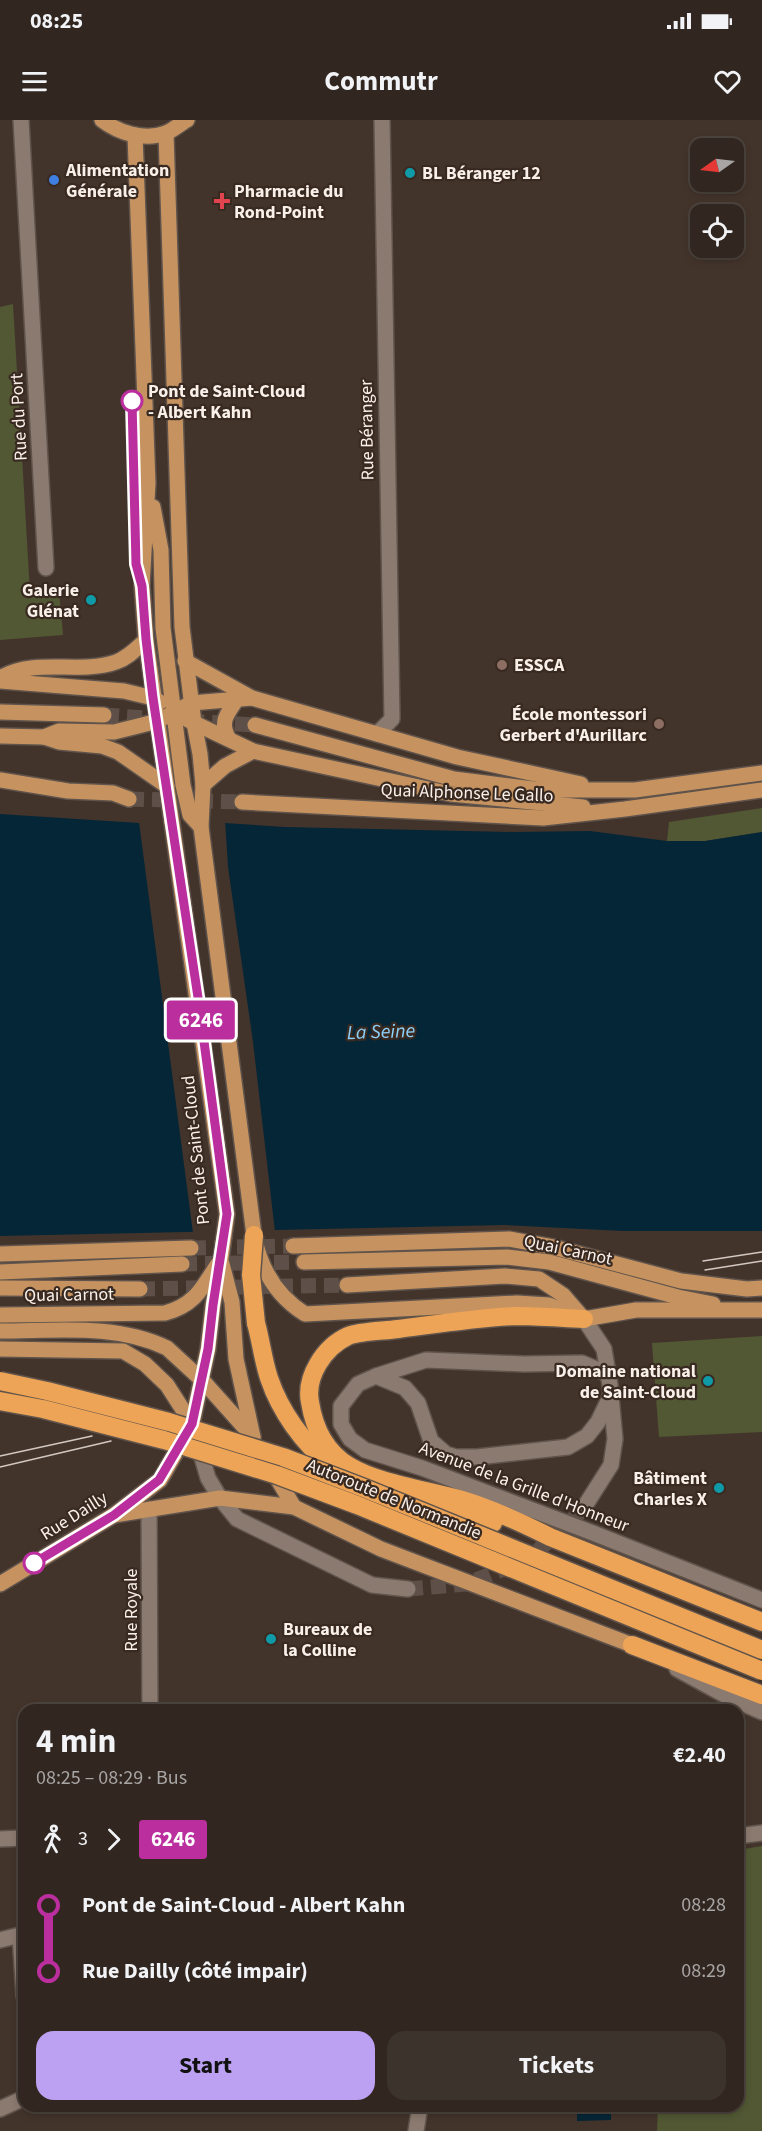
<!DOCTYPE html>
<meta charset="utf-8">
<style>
:root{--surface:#322720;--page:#3d332d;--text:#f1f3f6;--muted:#a8a5a5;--line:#4d443e;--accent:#bca0f2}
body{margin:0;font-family:"Source Sans 3",sans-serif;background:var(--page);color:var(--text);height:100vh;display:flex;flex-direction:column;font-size:22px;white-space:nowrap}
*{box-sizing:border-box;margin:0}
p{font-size:20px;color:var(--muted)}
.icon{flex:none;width:33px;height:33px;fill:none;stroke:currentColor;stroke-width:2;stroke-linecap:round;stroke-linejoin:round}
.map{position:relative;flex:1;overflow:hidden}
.panel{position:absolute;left:18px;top:1584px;width:726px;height:408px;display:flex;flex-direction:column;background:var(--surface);border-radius:18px;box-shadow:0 3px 9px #0003,0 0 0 2px var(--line)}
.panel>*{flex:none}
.badge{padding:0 12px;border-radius:4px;font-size:21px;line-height:39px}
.needle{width:39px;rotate:256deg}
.tools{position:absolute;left:690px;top:18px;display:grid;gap:12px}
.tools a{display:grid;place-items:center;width:54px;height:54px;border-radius:12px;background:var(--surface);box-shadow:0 3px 9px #0003,0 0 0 2px var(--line);font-size:30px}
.map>.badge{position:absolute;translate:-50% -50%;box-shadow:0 0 0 3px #fff}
.legs{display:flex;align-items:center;gap:9px;height:66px;padding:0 18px;font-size:20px}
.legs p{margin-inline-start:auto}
.head{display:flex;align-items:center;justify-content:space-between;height:102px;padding:0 18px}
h1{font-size:33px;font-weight:700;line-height:45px}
.button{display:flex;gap:12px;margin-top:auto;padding:12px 18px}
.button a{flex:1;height:69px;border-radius:18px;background:var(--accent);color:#111;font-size:24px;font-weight:700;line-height:69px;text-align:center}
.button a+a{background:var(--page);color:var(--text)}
ul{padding:0 18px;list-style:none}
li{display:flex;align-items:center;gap:21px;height:66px;font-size:22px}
li i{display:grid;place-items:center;width:9px;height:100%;margin:0 8px;background:currentColor}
li i::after{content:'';width:15px;height:15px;margin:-8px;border:4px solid;border-radius:50%;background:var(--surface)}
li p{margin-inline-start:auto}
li:first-child i{background:linear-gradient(#0000 50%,currentColor 0)}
li:last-child i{background:linear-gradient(currentColor 50%,#0000 0)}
.status{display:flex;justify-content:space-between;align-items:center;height:42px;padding:0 30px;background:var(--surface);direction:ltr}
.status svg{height:16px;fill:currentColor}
header{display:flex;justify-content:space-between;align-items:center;height:78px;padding:0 18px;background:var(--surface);font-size:27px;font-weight:700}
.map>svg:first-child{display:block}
.green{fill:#515833}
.water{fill:#052637}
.pier{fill:#43342b}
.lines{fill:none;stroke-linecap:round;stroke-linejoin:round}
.secondary-tunnel{stroke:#5e5048;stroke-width:15;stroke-dasharray:15 8;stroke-linecap:butt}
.primary-tunnel{stroke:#5e5048;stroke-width:15;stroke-dasharray:15 8;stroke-linecap:butt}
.street-casing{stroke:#5f534b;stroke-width:18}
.secondary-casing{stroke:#5f534b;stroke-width:18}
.primary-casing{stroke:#5f534b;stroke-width:18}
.highway-casing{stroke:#5f534b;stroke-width:21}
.street{stroke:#8b7a6f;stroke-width:15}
.secondary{stroke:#8b7a6f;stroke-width:15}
.primary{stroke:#c69360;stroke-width:15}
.highway{stroke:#eda456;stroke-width:18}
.tram{stroke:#d3c8c2;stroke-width:1.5}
.primary-bridge-casing{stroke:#5f534b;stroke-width:18;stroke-linecap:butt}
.highway-bridge-casing{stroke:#5f534b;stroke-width:21;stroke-linecap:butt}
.primary-bridge{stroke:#c69360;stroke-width:15}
.highway-bridge{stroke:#eda456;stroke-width:18}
.line-1-casing{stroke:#fff;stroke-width:14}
.line-1{stroke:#bb2e9e;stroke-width:9}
.culture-dot{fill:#0f9aa8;stroke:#392a21;stroke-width:2}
.shop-dot{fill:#3f7fe0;stroke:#392a21;stroke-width:2}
.health-dot{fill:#e0444e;stroke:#392a21;stroke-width:2}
.stop-1-dot{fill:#fff;stroke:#bb2e9e;stroke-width:3}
.education-dot{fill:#8d6e63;stroke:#392a21;stroke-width:2}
.labels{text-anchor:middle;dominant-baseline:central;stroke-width:4.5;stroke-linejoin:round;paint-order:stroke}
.poi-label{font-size:18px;font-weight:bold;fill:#faf0ea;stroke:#392a21;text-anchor:start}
.stop-label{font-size:18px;font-weight:bold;fill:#faf0ea;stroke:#392a21;text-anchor:start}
.street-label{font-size:18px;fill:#faf0ea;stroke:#392a21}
.water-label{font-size:20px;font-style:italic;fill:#8dd0f9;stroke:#392a21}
</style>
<div class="status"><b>08:25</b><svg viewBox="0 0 49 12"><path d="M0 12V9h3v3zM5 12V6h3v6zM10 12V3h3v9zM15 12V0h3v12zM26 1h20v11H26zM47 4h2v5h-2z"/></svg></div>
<header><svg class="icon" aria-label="menu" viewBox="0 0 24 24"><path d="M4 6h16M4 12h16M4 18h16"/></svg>Commutr<svg class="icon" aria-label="heart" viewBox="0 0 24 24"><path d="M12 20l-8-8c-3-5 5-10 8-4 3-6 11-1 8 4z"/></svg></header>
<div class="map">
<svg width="762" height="2011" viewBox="0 0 762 2011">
<rect width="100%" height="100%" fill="#43342b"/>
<g class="green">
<path d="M13 184 30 472 59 470 63 515 0 520V187Z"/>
<path d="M762 688V712L705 721H667L669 702Z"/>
<path d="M762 1216V1312L659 1317 652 1223Z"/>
<path d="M762 1726V2011H657L658 1986H738V1730Z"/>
</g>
<g class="water">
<path d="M0 694 139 703H224L285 707 514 712 590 711 667 721H705L762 712V1111H623L504 1105 0 1116Z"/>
<path d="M577 1988H611V2000L577 2001Z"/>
</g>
<path class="pier" d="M137 699 225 700 228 747 253 922 275 1112 193 1113 139 702Z"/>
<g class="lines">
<path class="secondary-tunnel" d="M408 1469 466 1464 526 1440 559 1413 583 1389"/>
<g class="primary-tunnel">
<path d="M104 595 159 599"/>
<path d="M189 601 255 605"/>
<path d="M129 679 242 682"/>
<path d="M191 1128 293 1126"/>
<path d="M182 1144 304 1142"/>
<path d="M140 1169 347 1165"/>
</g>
<defs>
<g id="street">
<path d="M21 0 46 448"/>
<path d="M377 614 392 599 382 0"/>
<path d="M608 1254 582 1243 524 1244 426 1240 376 1256 358 1264 341 1286V1304L350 1319 365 1330 422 1348 593 1413 762 1480"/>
<path d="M376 1256 405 1268 418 1283 431 1321 446 1334 456 1337H477L568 1327 587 1316 598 1302 611 1275"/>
<path d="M149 1389 150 1590"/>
<path d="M677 1549 730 1578 762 1592"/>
<path d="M738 1716 762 1713"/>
<path d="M0 1719 24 1718"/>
<path d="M20 1815 24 1876"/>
<path d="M0 1820 24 1814"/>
<path d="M0 1989 24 1978"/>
<path d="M416 2011 420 1986"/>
</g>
<g id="secondary">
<path d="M198 1324 208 1358 220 1378 237 1399 372 1465 408 1469"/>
<path d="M583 1389 611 1345 615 1319 610 1265 604 1229 584 1199"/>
</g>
<g id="primary">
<path d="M102 0C119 13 144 21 166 13 173 10 180 4 187 0"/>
<path d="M166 13 182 507 194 603 200 634 203 665 201 707 254 1115C260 1148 275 1175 305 1194L517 1183 549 1185 584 1199 636 1190H762"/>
<path d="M135 15 148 363 142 466 146 520 172 703"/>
<path d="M153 387 161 430 163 508 183 665 190 695 201 707"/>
<path d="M185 541 252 578 457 637 581 664"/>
<path d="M0 558C36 537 78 555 116 542 128 538 137 528 146 520"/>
<path d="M0 561 124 571 153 578 160 582"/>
<path d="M0 592 104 595"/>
<path d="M188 600 253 631"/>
<path d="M255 605 454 659 541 670H635L762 653"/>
<path d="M0 616 44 617 59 622 102 626 118 632 167 666"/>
<path d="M44 617 59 611 114 612 158 601 191 583 252 578"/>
<path d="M229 619C219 602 227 594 237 579"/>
<path d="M0 660 68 671 113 673 129 679"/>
<path d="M203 665 225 646 253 631 451 674 583 687"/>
<path d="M242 682 543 698 625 689 762 670"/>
<path d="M293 1126 509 1119 553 1127 681 1161 747 1169 762 1168"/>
<path d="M0 1134 191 1128"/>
<path d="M304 1142 507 1137 549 1142 678 1177 713 1184"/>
<path d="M222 1144 232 1182 236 1239 253 1317"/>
<path d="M0 1152 182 1144"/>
<path d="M347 1165 505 1156 539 1159 563 1175 582 1197"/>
<path d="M0 1168 140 1169"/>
<path d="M0 1195 165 1193C195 1185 202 1168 218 1144"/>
<path d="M0 1211C55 1211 116 1203 167 1228L203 1261 253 1317"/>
<path d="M0 1229 123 1231 145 1244 167 1265 192 1304"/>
<path d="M271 1348 294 1387"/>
<path d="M114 1395 220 1378 294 1387 381 1429 632 1525"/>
<path d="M0 1464 114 1395 160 1360 163 1355 192 1304 208 1229 213 1185 221 1139"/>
</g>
<g id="highway">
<path d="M584 1199C561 1198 538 1196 515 1196 476 1198 437 1204 398 1209 384 1211 360 1211 348 1216 324 1227 305 1257 310 1282 314 1308 326 1332 349 1346 379 1364 428 1370 462 1380 492 1389 522 1403 550 1417L762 1502"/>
<path d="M256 1203C261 1221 263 1240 269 1258 280 1291 303 1323 330 1345"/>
<path d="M413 1379 493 1403"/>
<path d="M632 1525 762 1575"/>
</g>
</defs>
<use href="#street" class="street-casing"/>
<use href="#secondary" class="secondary-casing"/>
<use href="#primary" class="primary-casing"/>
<use href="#highway" class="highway-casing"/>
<use href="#street" class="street"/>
<use href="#secondary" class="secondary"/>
<use href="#primary" class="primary"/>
<use href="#highway" class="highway"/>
<g class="tram">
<path d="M703 1141 762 1132"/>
<path d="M705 1150 762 1141"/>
<path d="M0 1336 92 1316"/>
<path d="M0 1347 111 1321"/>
</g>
<defs>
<path id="primary-bridge" d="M172 703 227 1094 221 1139"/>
<g id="highway-bridge">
<path d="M254 1115 251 1155 256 1203"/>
<path d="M0 1261 47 1271 169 1302 283 1337 364 1368 762 1530"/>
<path d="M0 1281 43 1289 164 1320 277 1355 357 1385 762 1551"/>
</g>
</defs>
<use href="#primary-bridge" class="primary-bridge-casing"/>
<use href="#highway-bridge" class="highway-bridge-casing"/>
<use href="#primary-bridge" class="primary-bridge"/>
<use href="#highway-bridge" class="highway-bridge"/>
</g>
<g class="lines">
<defs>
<path id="line-1" d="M34 1443 114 1395 159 1360 192 1304 208 1229 213 1185 227 1094 199 884 153 578 146 519 142 466 136 444 132 281"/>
</defs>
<use href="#line-1" class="line-1-casing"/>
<use href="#line-1" class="line-1"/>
</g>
<g class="culture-dot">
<circle cx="410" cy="53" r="6"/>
<circle cx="91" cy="480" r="6"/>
<circle cx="708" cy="1261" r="6"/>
<circle cx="719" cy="1368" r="6"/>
<circle cx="271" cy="1519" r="6"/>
</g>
<circle class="shop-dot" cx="54" cy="60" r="6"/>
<path class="health-dot" d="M219 72h6v6h6v6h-6v6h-6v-6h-6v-6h6z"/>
<g class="stop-1-dot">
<circle cx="132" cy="281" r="10"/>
<circle cx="34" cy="1443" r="10"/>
</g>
<g class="education-dot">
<circle cx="502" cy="545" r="6"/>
<circle cx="659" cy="604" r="6"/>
</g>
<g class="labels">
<g class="poi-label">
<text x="66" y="50">Alimentation<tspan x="66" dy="21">Générale</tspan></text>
<text x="422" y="53">BL Béranger 12</text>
<text x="234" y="71">Pharmacie du<tspan x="234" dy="21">Rond-Point</tspan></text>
<text x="79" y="470" text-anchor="end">Galerie<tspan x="79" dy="21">Glénat</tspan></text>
<text x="514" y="545">ESSCA</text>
<text x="647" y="594" text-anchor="end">École montessori<tspan x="647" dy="21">Gerbert d'Aurillarc</tspan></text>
<text x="696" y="1251" text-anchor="end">Domaine national<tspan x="696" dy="21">de Saint-Cloud</tspan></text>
<text x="707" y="1358" text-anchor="end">Bâtiment<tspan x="707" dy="21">Charles X</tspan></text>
<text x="283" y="1509">Bureaux de<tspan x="283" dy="21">la Colline</tspan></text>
</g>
<g class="stop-label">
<text x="148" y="271">Pont de Saint-Cloud<tspan x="148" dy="21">- Albert Kahn</tspan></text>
</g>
<g class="street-label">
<text transform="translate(19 297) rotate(-93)">Rue du Port</text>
<text transform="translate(367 310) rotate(-91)">Rue Béranger</text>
<text transform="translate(467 673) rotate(2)">Quai Alphonse Le Gallo</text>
<text transform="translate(196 1030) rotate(-96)">Pont de Saint-Cloud</text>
<text transform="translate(568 1130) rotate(12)">Quai Carnot</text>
<text transform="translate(69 1175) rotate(-1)">Quai Carnot</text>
<text transform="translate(524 1367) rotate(21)">Avenue de la Grille d'Honneur</text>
<text transform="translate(394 1379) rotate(22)">Autoroute de Normandie</text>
<text transform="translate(74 1396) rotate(-32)">Rue Dailly</text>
<text transform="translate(131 1490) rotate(-90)">Rue Royale</text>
</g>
<g class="water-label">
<text transform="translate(381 912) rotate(-2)">La Seine</text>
</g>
</g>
</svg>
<div class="tools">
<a><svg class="needle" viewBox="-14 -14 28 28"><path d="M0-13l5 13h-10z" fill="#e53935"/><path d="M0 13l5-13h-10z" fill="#a8a5a5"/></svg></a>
<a><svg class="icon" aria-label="locate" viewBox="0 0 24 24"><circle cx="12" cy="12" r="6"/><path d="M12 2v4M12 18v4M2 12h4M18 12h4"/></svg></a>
</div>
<b class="badge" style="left:201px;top:900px;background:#bb2e9e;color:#fff">6246</b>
<section class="panel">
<div class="head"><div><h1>4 min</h1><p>08:25 – 08:29 · Bus</p></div><b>€2.40</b></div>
<div class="legs"><svg class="icon" aria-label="walk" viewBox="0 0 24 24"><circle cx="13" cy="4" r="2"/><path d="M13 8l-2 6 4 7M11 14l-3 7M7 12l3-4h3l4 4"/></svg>3<svg class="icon" aria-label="forward" viewBox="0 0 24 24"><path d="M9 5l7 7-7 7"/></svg><b class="badge" style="background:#bb2e9e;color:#fff">6246</b></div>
<ul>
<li><i style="color:#bb2e9e"></i><b>Pont de Saint-Cloud - Albert Kahn</b><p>08:28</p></li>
<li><i style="color:#bb2e9e"></i><b>Rue Dailly (côté impair)</b><p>08:29</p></li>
</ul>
<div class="button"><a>Start</a><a>Tickets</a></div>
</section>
</div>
